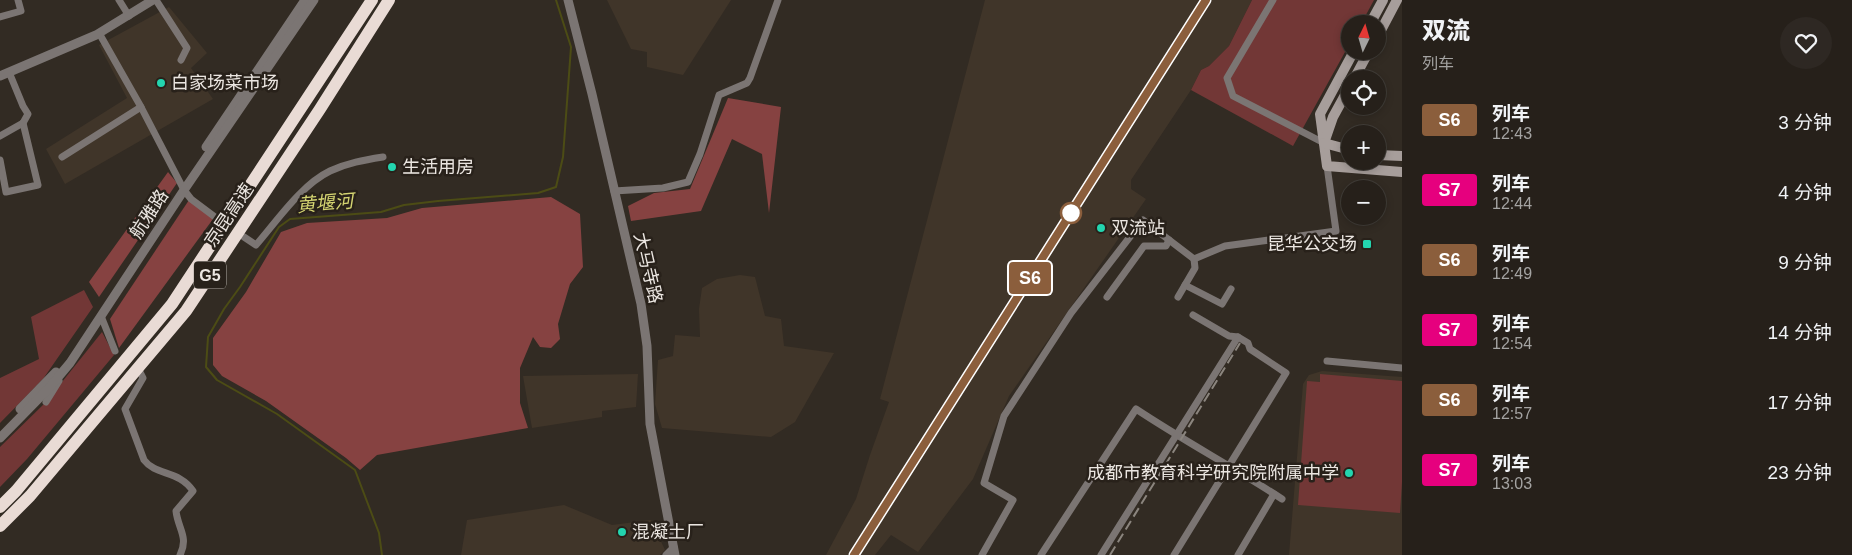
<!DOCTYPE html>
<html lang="zh">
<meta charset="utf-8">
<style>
:root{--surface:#26201a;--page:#2e2823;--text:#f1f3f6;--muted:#a4a3a2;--line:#423e39}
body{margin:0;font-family:Arial,"Noto Sans SC",sans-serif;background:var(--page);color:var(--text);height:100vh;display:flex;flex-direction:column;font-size:19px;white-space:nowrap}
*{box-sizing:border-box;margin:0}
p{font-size:16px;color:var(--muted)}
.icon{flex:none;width:28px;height:28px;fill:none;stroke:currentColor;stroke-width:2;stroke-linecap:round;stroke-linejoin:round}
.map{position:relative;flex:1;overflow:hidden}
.panel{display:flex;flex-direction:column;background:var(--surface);width:450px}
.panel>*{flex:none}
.badge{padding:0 10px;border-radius:4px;font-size:18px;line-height:32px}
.needle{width:32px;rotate:5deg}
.buttons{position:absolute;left:1341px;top:15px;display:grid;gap:10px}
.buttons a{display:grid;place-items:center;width:45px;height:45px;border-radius:50%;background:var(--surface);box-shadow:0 2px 8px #0003,0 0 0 1px var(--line);font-size:25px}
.map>.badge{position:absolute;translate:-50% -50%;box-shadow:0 0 0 2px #fff}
.round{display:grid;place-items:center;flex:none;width:52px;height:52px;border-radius:26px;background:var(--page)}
.headline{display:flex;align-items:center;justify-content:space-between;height:85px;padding:0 20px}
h1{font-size:24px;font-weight:800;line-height:38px}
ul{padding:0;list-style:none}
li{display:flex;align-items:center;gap:15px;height:70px;padding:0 20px}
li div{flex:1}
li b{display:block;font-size:19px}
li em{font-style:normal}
li .badge{min-width:55px;font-weight:700;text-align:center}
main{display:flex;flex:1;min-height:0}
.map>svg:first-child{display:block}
.built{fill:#403529}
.green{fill:#723736}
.forest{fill:#864241}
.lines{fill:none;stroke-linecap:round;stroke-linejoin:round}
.stream{stroke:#4c4c15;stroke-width:2}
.minor{stroke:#7b7573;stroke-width:7}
.tertiary{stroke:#7b7573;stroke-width:9}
.secondary{stroke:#a79e9b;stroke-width:10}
.motorway{stroke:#e9dbd5;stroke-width:12}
.rail{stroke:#8b857e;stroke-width:2;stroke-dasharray:10 5;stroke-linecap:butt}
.line-casing{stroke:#fff;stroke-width:11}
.line{stroke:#8b5e3c;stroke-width:8}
.poi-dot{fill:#23d5af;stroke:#28211a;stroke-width:2}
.stop-dot{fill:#fff;stroke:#8b5e3c;stroke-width:2.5}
.labels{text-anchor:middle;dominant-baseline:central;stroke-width:5;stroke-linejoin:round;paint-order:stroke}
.shield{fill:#28211a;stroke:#b0aba5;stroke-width:1}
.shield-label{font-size:16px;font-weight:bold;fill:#ebe6e1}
.poi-label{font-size:18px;fill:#ebe6e1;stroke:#28211a;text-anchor:start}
.street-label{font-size:18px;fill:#ebe6e1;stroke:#28211a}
.water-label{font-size:19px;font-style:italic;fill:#d5d572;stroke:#28211a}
</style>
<main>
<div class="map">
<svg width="1402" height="555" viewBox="0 0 1402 555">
<rect width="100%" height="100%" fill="#322b23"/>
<g class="built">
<path d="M607 0H731L683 75 647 67V52L631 49Z"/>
<path d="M985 0H1252L1229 46 1209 66 1201 70 1191 90 1131 180V189L1146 199 1009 396 973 479 918 552 891 535 875 555H826L856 499 870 455 889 402 880 399Z"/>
<path d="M169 7 207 53 191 68 213 99 65 184 46 149 127 98 99 45Z"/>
<path d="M740 275 755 277 765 316 781 319 784 346 834 353 795 422 771 437 662 428 655 404 658 360 673 356 675 335 700 337 699 309 702 288 717 279Z"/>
<path d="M1322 371 1402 377V555H1289L1303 384 1309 375Z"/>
<path d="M638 374 636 407 602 411V417L532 428 523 376Z"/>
<path d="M564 505 612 525 651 520 665 550 660 555H461L467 520Z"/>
</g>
<g class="green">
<path d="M1252 0H1374L1361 24H1350V43L1293 146 1191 90 1201 70 1209 66 1229 46Z"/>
<path d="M84 290 93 307 43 379 0 423V378L39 359 31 317Z"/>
<path d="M102 332 114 355 27 459 0 487V447L46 402Z"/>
<path d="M1320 374 1402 381V482L1400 513 1298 505 1307 381 1320 382Z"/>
</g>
<g class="forest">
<path d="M728 98 781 107 769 213 762 154 732 139 701 211 631 221 628 206 654 193 690 189Z"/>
<path d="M168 172 177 183 99 297 89 282Z"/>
<path d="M551 197 580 214 583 267 570 284 558 324 560 339 551 348 540 347 533 337 520 368V403L528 428 377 455 360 470 346 458 266 401 222 376 213 365V338L246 292 281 232 307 223 387 218 422 208Z"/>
<path d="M189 200 213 219 119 348 110 319Z"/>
</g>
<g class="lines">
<path class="stream" d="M382 555 379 533 355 470 277 414 217 380 206 367 208 337 224 309 240 287 279 227 290 219 381 212 404 205 438 201 538 193 556 187 563 157 571 47 556 0"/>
<g class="minor">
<path d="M119 0 129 16"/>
<path d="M156 0 187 48 181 60"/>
<path d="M1273 0 1227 78 1233 96 1324 143"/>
<path d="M0 17 21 11 18 0"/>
<path d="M99 33 141 107 184 190 191 199 215 217"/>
<path d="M0 136 23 123 28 114 23 106 9 72"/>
<path d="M62 157 141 107"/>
<path d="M0 160 6 192 38 185 23 123"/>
<path d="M614 191 663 188 688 182 700 154 719 95 747 83 750 78 778 0"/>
<path d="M244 237 256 245C277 221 301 185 330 171 347 163 364 160 383 157"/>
<path d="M1185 285 1222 304 1231 289"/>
<path d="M1107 297 1144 246H1166L1169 240"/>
<path d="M1178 297 1195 268 1194 259"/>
<path d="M99 320 101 316 115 351"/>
<path d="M1327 361 1402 368"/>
<path d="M140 372 143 378 125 409 144 460C156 476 179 470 193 491L176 511C178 529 189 537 180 555"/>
<path d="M46 402 59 381"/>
<path d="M666 555 674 547"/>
<path d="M982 555 1013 500 984 483 1004 416 1071 313 1143 220 1194 259 1225 246 1336 231 1327 166"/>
<path d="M1041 555 1136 409C1184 441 1235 468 1282 499"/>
<path d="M1101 555 1238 337"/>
<path d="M1174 555 1286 373 1250 349 1248 343 1238 337 1229 336 1193 315"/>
<path d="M1238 555 1274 494"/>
</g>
<g class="tertiary">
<path d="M568 0 592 94 641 304 647 346 650 424 675 555"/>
<path d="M0 76 96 35 153 0"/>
<path d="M206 147 305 0"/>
<path d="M20 409 56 372"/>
<path d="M0 438 49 388 70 363 184 190 314 0"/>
</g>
<g class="secondary">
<path d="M1370 24 1383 0"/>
<path d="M1378 36 1397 0"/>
<path d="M1354 51 1320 114 1327 166 1402 172"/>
<path d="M1354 79 1369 51"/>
<path d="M1325 140 1333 117 1350 86"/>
<path d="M1324 143 1350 150"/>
<path d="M1378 155 1402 156"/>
</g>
<g class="motorway">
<path d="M0 507 16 491 172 304 372 0"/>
<path d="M0 526 30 496 186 311 320 109 389 0"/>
</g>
<g class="rail">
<path d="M854 555 1206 0"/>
<path d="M1110 555 1240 343"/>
</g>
</g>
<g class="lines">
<defs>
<path id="line" d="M854 555 1206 0"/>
</defs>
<use href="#line" class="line-casing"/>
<use href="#line" class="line"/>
</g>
<g class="poi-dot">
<circle cx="161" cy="83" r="5"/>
<circle cx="392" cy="167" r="5"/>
<circle cx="1101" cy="228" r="5"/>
<rect x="1362" y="239" width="10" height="10" rx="2.5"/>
<circle cx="1349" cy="473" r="5"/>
<circle cx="622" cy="532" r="5"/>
</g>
<circle class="stop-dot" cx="1071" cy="213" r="10"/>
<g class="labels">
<rect class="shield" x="194" y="261.5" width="32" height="27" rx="4"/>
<g class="shield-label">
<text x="210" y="275">G5</text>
</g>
<g class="poi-label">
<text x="171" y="83">白家场菜市场</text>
<text x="402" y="167">生活用房</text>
<text x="1111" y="228">双流站</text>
<text x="1357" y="244" text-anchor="end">昆华公交场</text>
<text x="1339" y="473" text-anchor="end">成都市教育科学研究院附属中学</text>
<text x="632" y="532">混凝土厂</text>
</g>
<g class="street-label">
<text transform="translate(149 214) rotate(-57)">航雅路</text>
<text transform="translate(229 215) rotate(-56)">京昆高速</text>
<text transform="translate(648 268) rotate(77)">大马寺路</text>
</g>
<g class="water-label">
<text transform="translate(325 203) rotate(-5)">黄堰河</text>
</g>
</g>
</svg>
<div class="buttons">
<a><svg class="needle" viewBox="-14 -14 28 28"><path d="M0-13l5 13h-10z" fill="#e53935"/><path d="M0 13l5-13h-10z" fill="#a4a3a2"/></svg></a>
<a><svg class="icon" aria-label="locate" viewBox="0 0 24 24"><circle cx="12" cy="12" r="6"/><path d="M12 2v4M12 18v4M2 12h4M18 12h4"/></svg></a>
<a>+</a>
<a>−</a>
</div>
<b class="badge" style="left:1030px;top:278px;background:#8b5e3c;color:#fff">S6</b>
</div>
<section class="panel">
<div class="headline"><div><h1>双流</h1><p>列车</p></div><a class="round"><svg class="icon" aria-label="heart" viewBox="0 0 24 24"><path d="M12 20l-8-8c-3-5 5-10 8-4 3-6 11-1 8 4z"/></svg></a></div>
<ul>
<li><span class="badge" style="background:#8b5e3c;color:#fff">S6</span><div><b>列车</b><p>12:43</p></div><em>3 分钟</em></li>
<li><span class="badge" style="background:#e6007e;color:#fff">S7</span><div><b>列车</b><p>12:44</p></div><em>4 分钟</em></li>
<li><span class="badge" style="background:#8b5e3c;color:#fff">S6</span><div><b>列车</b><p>12:49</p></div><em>9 分钟</em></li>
<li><span class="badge" style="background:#e6007e;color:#fff">S7</span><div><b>列车</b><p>12:54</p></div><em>14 分钟</em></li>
<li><span class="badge" style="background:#8b5e3c;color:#fff">S6</span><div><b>列车</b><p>12:57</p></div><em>17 分钟</em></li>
<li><span class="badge" style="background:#e6007e;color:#fff">S7</span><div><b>列车</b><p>13:03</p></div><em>23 分钟</em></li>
</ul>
</section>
</main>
